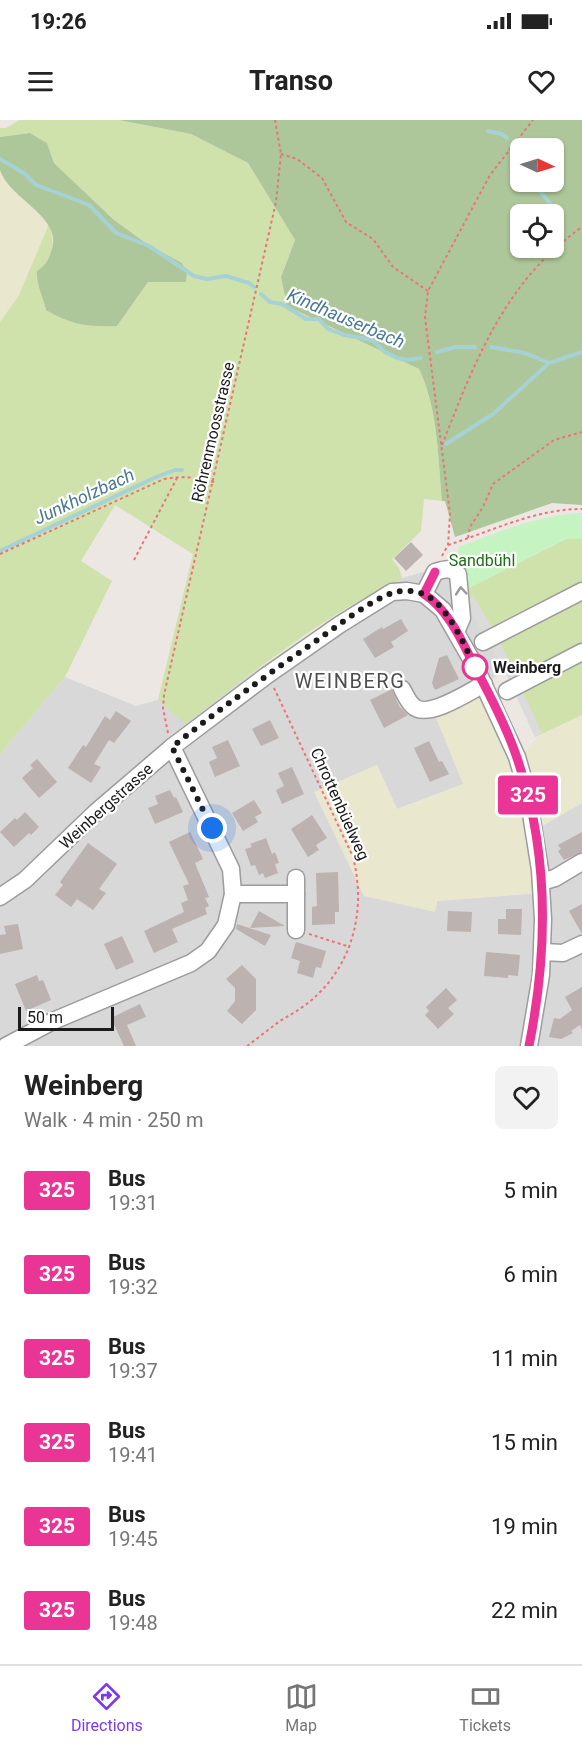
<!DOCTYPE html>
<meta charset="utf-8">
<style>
:root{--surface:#fff;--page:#f2f2f2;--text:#222;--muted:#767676;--line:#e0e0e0;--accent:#7c3aed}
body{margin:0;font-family:Roboto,sans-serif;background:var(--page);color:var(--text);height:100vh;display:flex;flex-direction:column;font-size:22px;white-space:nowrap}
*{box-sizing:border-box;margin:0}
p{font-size:20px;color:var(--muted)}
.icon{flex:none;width:33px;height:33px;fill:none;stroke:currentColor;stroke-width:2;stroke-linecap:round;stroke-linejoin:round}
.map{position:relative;height:926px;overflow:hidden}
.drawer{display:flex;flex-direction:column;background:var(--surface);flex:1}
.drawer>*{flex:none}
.badge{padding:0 12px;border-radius:4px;font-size:21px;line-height:39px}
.needle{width:39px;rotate:94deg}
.controls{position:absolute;left:510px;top:18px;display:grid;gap:12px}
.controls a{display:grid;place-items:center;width:54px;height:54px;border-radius:9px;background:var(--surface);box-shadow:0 2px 4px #0004;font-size:30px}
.scale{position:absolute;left:18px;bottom:15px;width:96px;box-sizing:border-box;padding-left:6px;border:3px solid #1b1b1b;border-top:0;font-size:16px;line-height:21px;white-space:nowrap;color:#1b1b1b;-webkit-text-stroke:4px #fff;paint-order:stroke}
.you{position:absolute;width:30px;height:30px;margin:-15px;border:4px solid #fff;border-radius:50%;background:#1a73e8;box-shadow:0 0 0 9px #1a73e833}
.map>.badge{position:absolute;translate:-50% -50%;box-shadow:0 0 0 3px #fff}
.round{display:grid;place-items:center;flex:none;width:63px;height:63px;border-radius:9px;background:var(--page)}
.head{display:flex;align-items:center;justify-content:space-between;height:102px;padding:0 24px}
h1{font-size:28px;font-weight:700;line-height:45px}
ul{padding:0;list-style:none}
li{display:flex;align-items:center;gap:18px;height:84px;padding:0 24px}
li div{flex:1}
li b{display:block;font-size:22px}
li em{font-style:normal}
li .badge{min-width:66px;font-weight:700;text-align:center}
.status{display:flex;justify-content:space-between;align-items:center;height:42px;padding:0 30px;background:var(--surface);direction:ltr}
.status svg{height:16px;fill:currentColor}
header{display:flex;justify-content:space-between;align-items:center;height:78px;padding:0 24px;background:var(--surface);font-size:27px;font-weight:700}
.menu{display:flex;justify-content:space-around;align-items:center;height:84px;border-top:2px solid var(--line);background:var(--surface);font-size:16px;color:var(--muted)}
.menu a{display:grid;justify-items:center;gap:3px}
.menu .selected{color:var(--accent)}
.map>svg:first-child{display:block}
.residential{fill:#d9d8d8}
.farmland{fill:#e9e7ce}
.grass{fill:#cfe2ab}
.forest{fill:#aec79a;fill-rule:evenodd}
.park{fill:#c5f3c1}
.parking{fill:#dbdbdb}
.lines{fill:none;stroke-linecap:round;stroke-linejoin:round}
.stream{stroke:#a6d2d6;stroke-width:4}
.building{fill:#bcb2af}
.minor-casing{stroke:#9c9c9c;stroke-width:19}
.path{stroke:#eb737a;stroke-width:2;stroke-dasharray:3 3;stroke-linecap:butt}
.minor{stroke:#fff;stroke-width:16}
.oneway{stroke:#989898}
.line-casing{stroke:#fff;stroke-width:14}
.line{stroke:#eb3596;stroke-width:9}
.walk{stroke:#1b1b1b;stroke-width:6;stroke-dasharray:0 10.8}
.stop-dot{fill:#fff;stroke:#eb3596;stroke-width:3}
.labels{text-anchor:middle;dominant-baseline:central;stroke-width:4.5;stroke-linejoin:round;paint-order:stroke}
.street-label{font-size:16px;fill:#1b1b1b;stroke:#fff}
.park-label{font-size:16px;fill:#1c6d15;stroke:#fff}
.stop-label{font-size:16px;font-weight:bold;fill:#1b1b1b;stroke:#fff;text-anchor:start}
.water-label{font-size:18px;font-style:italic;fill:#4c7a93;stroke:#fff}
.quarter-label{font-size:20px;letter-spacing:1.5px;fill:#4e4e4e;stroke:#fff}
</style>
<div class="status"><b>19:26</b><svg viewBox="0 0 49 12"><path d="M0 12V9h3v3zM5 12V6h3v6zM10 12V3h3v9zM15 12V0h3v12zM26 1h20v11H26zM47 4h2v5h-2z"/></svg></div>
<header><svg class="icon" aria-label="menu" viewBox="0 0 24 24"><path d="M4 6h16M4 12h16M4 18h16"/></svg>Transo<svg class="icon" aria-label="heart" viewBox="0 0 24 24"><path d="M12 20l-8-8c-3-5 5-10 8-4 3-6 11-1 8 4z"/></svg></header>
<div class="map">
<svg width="582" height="926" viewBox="0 0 582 926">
<rect width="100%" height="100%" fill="#ece7e2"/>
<path class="residential" d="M455 443 469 468 472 493 505 551 435 593 464 664 397 689 377 645 315 672 435 792 437 781 541 773 534 708 544 705 582 683V926H0V634L65 557 136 586 158 580 185 603 257 550 372 472 402 458Z"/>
<g class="farmland">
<path d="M0 49 9 66 49 104 19 175 0 202Z"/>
<path d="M478 574 507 640 524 703 533 773 437 781 435 792 364 776 314 672 377 645 397 689 463 664 434 593Z"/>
<path d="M582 595V683L544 705 536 668 524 632 542 613Z"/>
</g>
<g class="grass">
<path d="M19 0H119L191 14 248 43 295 120 281 157 287 186 419 249C438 289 438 337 442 381L424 379 421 411 392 439 399 448 402 458C324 495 254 552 185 604L158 580 193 434 115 385 81 441 112 461 65 557 0 634V202L19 175 49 104C55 127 56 136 37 151 36 165 43 176 46 190L117 206 148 162H186L187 153 182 143 147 124 114 100 54 43 47 23 30 13 0 17V8H6Z"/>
<path d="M566 419H582V595L535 617 505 551 472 493 469 468Z"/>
</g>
<g class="forest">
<path d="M119 0H582V385L552 383 455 417 445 381H442C438 337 438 289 419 249L287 186 281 157 295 120 248 43 191 14ZM520 28H554V62H520ZM520 94H554V128H520Z"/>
<path d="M30 13 47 23 54 43 114 100 147 124 182 143 187 153 186 162H148L117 206C88 207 71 205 46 190 43 176 36 165 37 151 47 143 48 142 52 129 62 96 9 79 0 50 0 40 0 27 0 17Z"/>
</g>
<path class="park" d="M582 393V419H566L469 468 455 443 459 427C499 412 538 395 582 393Z"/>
<path class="parking" d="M473 475 497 516 542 613 535 617 505 551 472 493 470 482Z"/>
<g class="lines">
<g class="stream">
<path d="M488 11 502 14 507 18"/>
<path d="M0 39 25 54 36 65 89 85 116 113 149 126 194 156 207 159 226 156 249 163 254 167"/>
<path d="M519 40 520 42"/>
<path d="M533 62 555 90"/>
<path d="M261 174 270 182 282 184 306 199H319L328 209 344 215 372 220 385 232 397 238 407 240 421 238"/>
<path d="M491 227 525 233 549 243"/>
<path d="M437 232 456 227H475"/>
<path d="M446 324 493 294 549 243 582 232"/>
<path d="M0 431 154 358 175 350H182"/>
</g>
</g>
<g class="building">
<path d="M411 422 423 435 406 451 394 438Z"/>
<path d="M401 499 408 511 391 522 394 527 375 538 363 519 382 507 383 509Z"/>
<path d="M447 535 459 559 435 570 432 563 439 538Z"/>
<path d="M392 569 399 586 408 595 384 608 370 580Z"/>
<path d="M116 591 131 601 114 623 109 620 94 644 101 647 91 663 68 648 83 625 86 627 105 596 110 600Z"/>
<path d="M270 600 279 618 261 626 252 609Z"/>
<path d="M228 620 240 646 215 657 209 642 217 638 212 627Z"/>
<path d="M429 621 439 642 442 641 449 654 430 662 414 628Z"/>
<path d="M37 639 57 662 39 678 22 658 33 648 30 645Z"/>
<path d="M292 647 304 674 282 684 276 670 284 666 278 653Z"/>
<path d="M170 670 174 678 176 677 183 692 155 704 148 688 158 684 155 676Z"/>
<path d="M254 680 262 693 255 697 258 702 243 711 232 693Z"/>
<path d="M25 692 39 707 31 715 29 713 14 727 0 712 15 698 17 700Z"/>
<path d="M312 695 327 718 316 725 319 730 308 737 291 709Z"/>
<path d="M190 712 203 739 195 743 209 777 205 778 209 786 205 788 207 794 172 809 178 822 154 833 144 811 184 792 181 783 188 780 183 766 189 764 169 722Z"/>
<path d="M582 712V732L564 740 558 731 561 729 558 725Z"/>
<path d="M266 718 272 734 275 732 279 743 275 744 278 753 265 758 263 753 259 755 255 745 251 746 245 729 252 727 250 724Z"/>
<path d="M88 723 117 744 99 769 106 773 93 790 77 779 71 787 55 775 63 765 60 762Z"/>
<path d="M338 752 339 792H335V804L312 805V787L317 786 316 753Z"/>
<path d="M582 784V814L569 791Z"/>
<path d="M506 789H522L521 815 498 814V799H506Z"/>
<path d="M259 791 285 806 250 808Z"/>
<path d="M448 791 472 792 471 812 447 811Z"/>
<path d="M18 804 23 829 0 834V815L6 814 4 806Z"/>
<path d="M237 804 271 815 265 826 236 809Z"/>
<path d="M122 816 134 842 116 850 104 824Z"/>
<path d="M296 822 326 831 321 848 316 847 313 858 297 853 300 841 291 838Z"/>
<path d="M486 832 520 835 518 856 508 855V858L484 856Z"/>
<path d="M242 845 256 859V890L242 904 227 891 235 881V868L226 859Z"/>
<path d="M37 855 39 861 43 860 51 880 26 891 15 864Z"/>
<path d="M582 867V909L580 905 571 911 573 913 561 919 549 917 554 898 560 899 572 890 565 877Z"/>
<path d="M446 868 457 880 448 888 454 894 438 909 425 895 429 891 426 887Z"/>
<path d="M140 884 146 897 127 905 136 926H124L111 898Z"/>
</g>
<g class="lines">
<defs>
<g id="minor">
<path d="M424 474 435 452C445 449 449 447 458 454L462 498 456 512"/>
<path d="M483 522 582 471"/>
<path d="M402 569C405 574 408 582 413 586 427 600 469 572 484 564"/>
<path d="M507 571 582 532"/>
<path d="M296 758V774"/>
<path d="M541 762 555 758 582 742"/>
<path d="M233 774H296V810"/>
<path d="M0 777 25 760 96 692 172 627 266 556 339 505 392 472 407 471 424 474 443 490 475 546 517 637 528 675 540 750 543 799 541 855 529 926"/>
<path d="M543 832 563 833 582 824"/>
<path d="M6 926 53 901 191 843 208 831 226 805 233 774 231 749 172 627"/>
</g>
</defs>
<use href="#minor" class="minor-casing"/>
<g class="path">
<path d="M281 34 297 39 322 58 346 102 373 119 393 147 428 171"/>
<path d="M442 325C475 241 505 161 582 107"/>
<path d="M468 418 470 407 483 387 493 364 554 320 582 312"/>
<path d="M448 425C492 411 535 389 582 389"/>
<path d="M0 434 164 359C182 356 196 357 214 362"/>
<path d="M442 436 448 425 450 394 425 197 428 171 490 55 533 0"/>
<path d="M134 440 178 356"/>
<path d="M168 613 163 588 164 575 276 82 281 34 275 0"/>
<path d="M309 814 350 827"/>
<path d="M247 926C258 918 269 909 280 901 292 894 304 887 315 877 354 841 366 788 353 737L274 568"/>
</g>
<use href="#minor" class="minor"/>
</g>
<defs><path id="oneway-chevron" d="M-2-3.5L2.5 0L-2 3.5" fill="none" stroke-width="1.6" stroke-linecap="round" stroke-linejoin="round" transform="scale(1.5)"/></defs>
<use class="oneway" href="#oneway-chevron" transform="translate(461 471) rotate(-95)"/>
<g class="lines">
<defs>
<path id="line" d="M435 452 424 474C450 491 463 524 477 551 492 579 507 608 517 638 549 731 548 831 529 926"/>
</defs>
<use href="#line" class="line-casing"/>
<use href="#line" class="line"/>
<path class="walk" d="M212 708 172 627C221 588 271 552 323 516 340 504 373 479 392 473 401 470 415 470 423 474 446 482 465 526 475 547"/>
</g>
<circle class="stop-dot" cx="475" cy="547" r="12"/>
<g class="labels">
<g class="street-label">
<text transform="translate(213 312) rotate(-77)">Röhrenmoosstrasse</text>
<text transform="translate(340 684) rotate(66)">Chrottenbüelweg</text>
<text transform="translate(106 686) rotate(-42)">Weinbergstrasse</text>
</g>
<g class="park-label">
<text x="482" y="440">Sandbühl</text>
</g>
<g class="stop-label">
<text x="493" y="547">Weinberg</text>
</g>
<g class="water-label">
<text transform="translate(346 198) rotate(23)">Kindhauserbach</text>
<text transform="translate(84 376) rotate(-25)">Junkholzbach</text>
</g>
<g class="quarter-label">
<text x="350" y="561">WEINBERG</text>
</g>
</g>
</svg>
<div class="controls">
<a><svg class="needle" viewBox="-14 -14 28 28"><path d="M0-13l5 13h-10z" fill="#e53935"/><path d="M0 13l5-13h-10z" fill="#767676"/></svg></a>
<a><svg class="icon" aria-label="locate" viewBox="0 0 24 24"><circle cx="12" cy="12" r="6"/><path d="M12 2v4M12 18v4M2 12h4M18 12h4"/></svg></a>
</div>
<div class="scale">50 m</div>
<div class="you" style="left:212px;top:708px"></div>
<b class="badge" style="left:528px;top:675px;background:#eb3596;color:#fff">325</b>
</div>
<section class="drawer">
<div class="head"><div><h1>Weinberg</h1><p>Walk · 4 min · 250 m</p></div><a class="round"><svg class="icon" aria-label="heart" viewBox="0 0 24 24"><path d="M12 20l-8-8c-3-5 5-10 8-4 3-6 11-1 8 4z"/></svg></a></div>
<ul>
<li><span class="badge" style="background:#eb3596;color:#fff">325</span><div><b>Bus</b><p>19:31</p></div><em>5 min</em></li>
<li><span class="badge" style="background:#eb3596;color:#fff">325</span><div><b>Bus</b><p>19:32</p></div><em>6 min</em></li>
<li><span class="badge" style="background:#eb3596;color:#fff">325</span><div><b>Bus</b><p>19:37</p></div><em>11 min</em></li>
<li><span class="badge" style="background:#eb3596;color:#fff">325</span><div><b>Bus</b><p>19:41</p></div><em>15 min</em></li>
<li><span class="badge" style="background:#eb3596;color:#fff">325</span><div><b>Bus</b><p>19:45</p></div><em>19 min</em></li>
<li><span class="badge" style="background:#eb3596;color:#fff">325</span><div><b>Bus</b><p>19:48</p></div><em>22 min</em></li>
</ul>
</section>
<nav class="menu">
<a class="selected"><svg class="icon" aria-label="directions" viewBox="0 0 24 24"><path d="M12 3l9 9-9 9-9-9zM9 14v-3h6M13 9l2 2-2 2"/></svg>Directions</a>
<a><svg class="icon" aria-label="map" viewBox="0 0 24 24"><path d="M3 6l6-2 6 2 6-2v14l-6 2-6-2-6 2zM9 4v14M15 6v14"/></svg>Map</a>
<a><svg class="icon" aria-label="tickets" viewBox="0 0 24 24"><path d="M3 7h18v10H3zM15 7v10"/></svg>Tickets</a>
</nav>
